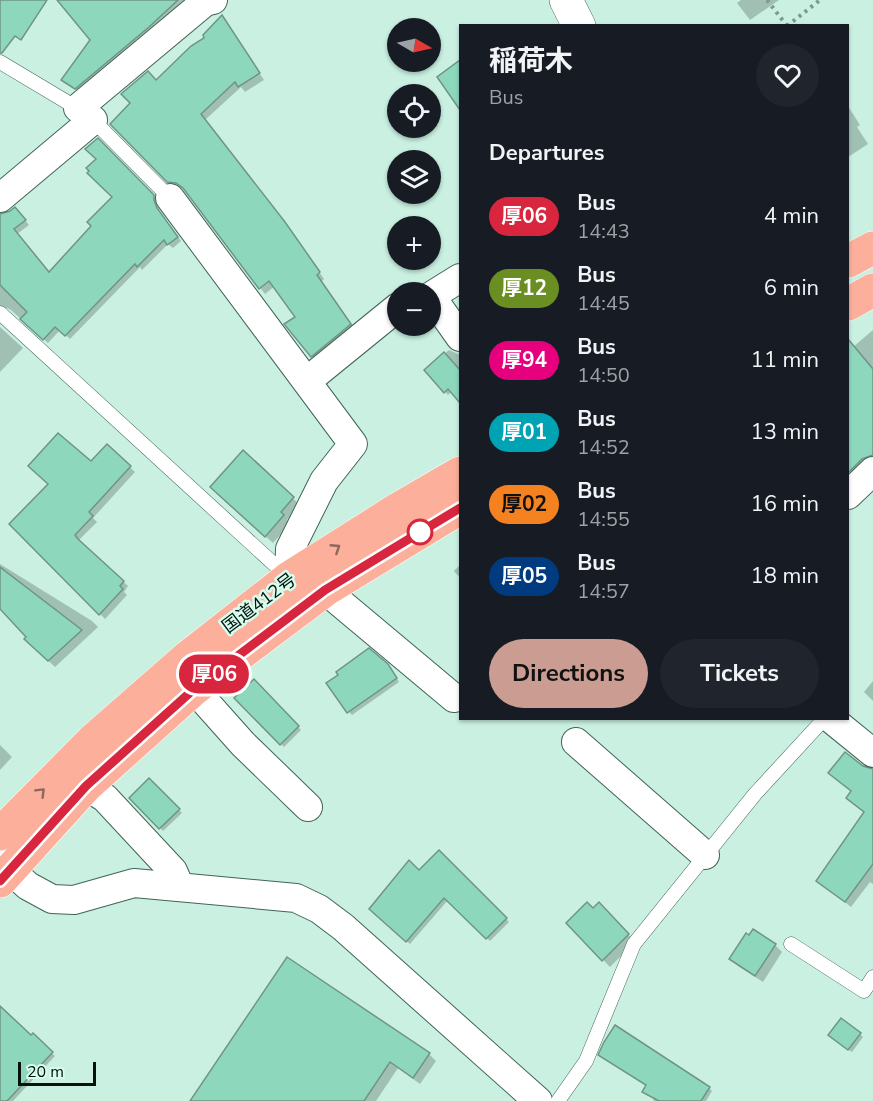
<!DOCTYPE html>
<meta charset="utf-8">
<style>
:root{--surface:#171b24;--page:#20242c;--text:#f1f3f6;--muted:#9ea1a6;--accent:#cb9d92}
body{margin:0;font-family:"Nunito Sans","Noto Sans JP",sans-serif;background:var(--page);color:var(--text);height:100vh;display:flex;flex-direction:column;font-size:22px;white-space:nowrap}
*{box-sizing:border-box;margin:0}
p{font-size:20px;color:var(--muted)}
.icon{flex:none;width:33px;height:33px;fill:none;stroke:currentColor;stroke-width:2;stroke-linecap:round;stroke-linejoin:round}
.map{position:relative;flex:1;overflow:hidden}
.drawer{position:absolute;left:459px;top:24px;width:390px;height:696px;display:flex;flex-direction:column;background:var(--surface);border-radius:0px;box-shadow:0 2px 4px #0004}
.drawer>*{flex:none}
.badge{padding:0 12px;border-radius:20px;font-size:21px;line-height:39px}
.needle{width:39px;rotate:99deg}
.tools{position:absolute;left:387px;top:18px;display:grid;gap:12px}
.tools a{display:grid;place-items:center;width:54px;height:54px;border-radius:50%;background:var(--surface);box-shadow:0 2px 4px #0004;font-size:30px}
.scale{position:absolute;left:18px;bottom:15px;width:78px;box-sizing:border-box;padding-left:6px;border:3px solid #05120d;border-top:0;font-size:16px;line-height:21px;white-space:nowrap;color:#05120d;-webkit-text-stroke:4px #d6fdee;paint-order:stroke}
.map>.badge{position:absolute;translate:-50% -50%;box-shadow:0 0 0 3px #fff}
h2{padding:0 30px;font-size:22px;line-height:54px}
.round{display:grid;place-items:center;flex:none;width:63px;height:63px;border-radius:32px;background:var(--page)}
.head{display:flex;align-items:center;justify-content:space-between;height:102px;padding:0 30px}
h1{font-size:28px;font-weight:700;line-height:45px}
.cta{display:flex;gap:12px;margin-top:auto;padding:12px 30px}
.cta a{flex:1;height:69px;border-radius:36px;background:var(--accent);color:#111;font-size:24px;font-weight:700;line-height:69px;text-align:center}
.cta a+a{background:var(--page);color:var(--text)}
ul{padding:0;list-style:none}
li{display:flex;align-items:center;gap:18px;height:72px;padding:0 30px}
li div{flex:1}
li b{display:block;font-size:22px}
li em{font-style:normal}
li .badge{min-width:66px;font-weight:700;text-align:center}
.map>svg:first-child{display:block}
.shadow{fill:#0003}
.building{fill:#8dd8bd;stroke:#709486;stroke-width:1.5}
.lines{fill:none;stroke-linecap:round;stroke-linejoin:round}
.service-casing{stroke:#426458;stroke-width:15}
.minor-casing{stroke:#426458;stroke-width:30}
.tertiary-casing{stroke:#426458;stroke-width:34}
.trunk-casing{stroke:#fff;stroke-width:34}
.path{stroke:#7d9a8f;stroke-width:4;stroke-dasharray:3 4.5;stroke-linecap:butt}
.service{stroke:#fff;stroke-width:14}
.minor{stroke:#fff;stroke-width:28}
.tertiary{stroke:#fff;stroke-width:33}
.trunk{stroke:#fcaf9a;stroke-width:33}
.oneway{stroke:#8d685b}
.line-casing{stroke:#fff;stroke-width:14}
.line{stroke:#d7263d;stroke-width:9}
.stop-dot{fill:#fff;stroke:#d7263d;stroke-width:3}
.labels{text-anchor:middle;dominant-baseline:central;stroke-width:5;stroke-linejoin:round;paint-order:stroke}
.street-label{font-size:18px;fill:#05120d;stroke:#d6fdee}
</style>
<div class="map">
<svg width="873" height="1101" viewBox="0 0 873 1101">
<rect width="100%" height="100%" fill="#c9f0e1"/>
<g class="shadow">
<path d="M59 0H197L82 95 63 79 92 40Z"/>
<path d="M741 0H779L750 20 737 3Z"/>
<path d="M222 18 264 80 245 92 241 87 205 120 290 230 324 279 322 281 356 330 317 361 312 356 297 317 275 286 265 294 183 188 174 187 112 124 207 38Z"/>
<path d="M460 63V107L439 78Z"/>
<path d="M848 106 860 125 857 127 868 144 848 157Z"/>
<path d="M98 140 158 201 157 206 161 214 181 241 173 248 168 244 142 270 140 267 70 339 60 330 48 343 11 310 7 308 0 310V216L19 213 29 225 17 234 49 274 93 226 114 197 98 159Z"/>
<path d="M0 327 23 348 0 372Z"/>
<path d="M873 330V458L853 474 848 468V410L866 395 848 374V341L853 347Z"/>
<path d="M449 350 460 355V389L455 394 452 391 448 395 426 370Z"/>
<path d="M107 446 135 472 93 518 97 522 79 540 128 586 124 592 127 595 105 619 11 524 92 464Z"/>
<path d="M243 452 300 505 287 520 290 524 273 543 219 494Z"/>
<path d="M0 564 92 621 98 627 55 667 26 639 28 637 0 600Z"/>
<path d="M460 565V578L454 571Z"/>
<path d="M391 669 399 682 352 715 349 712Z"/>
<path d="M254 681 301 730 284 747 236 698Z"/>
<path d="M873 681V701L864 692Z"/>
<path d="M0 745 12 757 0 770Z"/>
<path d="M862 767 873 771V884L870 882 851 907 824 886 865 813 853 792Z"/>
<path d="M149 780 182 813 163 831 131 798Z"/>
<path d="M439 852 509 922 490 941 448 900 410 944 371 909 419 873Z"/>
<path d="M599 904 635 942 610 967 568 923 593 910Z"/>
<path d="M775 945 782 952 763 982 738 966 731 959Z"/>
<path d="M0 1008 55 1056 13 1101H0Z"/>
<path d="M860 1034 863 1037 852 1052 833 1038Z"/>
<path d="M429 1054 436 1061 420 1084 398 1068 376 1101H192Z"/>
<path d="M600 1055 709 1088 712 1091 706 1101H654L647 1086Z"/>
</g>
<g class="building">
<path d="M0 0H47L21 40 15 36 2 53H0Z"/>
<path d="M57 0H178L149 27 75 89 61 80 90 40Z"/>
<path d="M222 15 260 73 238 87 235 82 201 114 285 222 320 272 317 275 351 324 311 357 284 324 295 317 269 281 259 289 183 188 176 183 167 182 110 124 130 103 121 94 148 71 156 80 191 46 204 38 203 35Z"/>
<path d="M460 60V110L437 77Z"/>
<path d="M98 138 154 195V200L157 208 178 237 167 245 164 240 137 267 135 264 65 336 55 327 43 340 20 319 27 312 0 285V214L10 211 15 207 26 220 14 229 49 272 91 226 87 222 112 197 87 173 89 171 86 168 96 159 85 149Z"/>
<path d="M848 339 873 369V455L862 459 848 473Z"/>
<path d="M444 352 460 370V403L448 389 444 393 424 370Z"/>
<path d="M58 433 91 461 107 444 131 466 89 512 93 516 75 535 78 539 124 581 120 586 123 589 99 615 9 524 48 484 28 466Z"/>
<path d="M243 450 294 497 281 512 284 515 265 537 210 487Z"/>
<path d="M0 567 82 630 48 661 24 639 26 637 0 609Z"/>
<path d="M369 648 388 664 397 678 347 713 326 683 338 675 336 672Z"/>
<path d="M254 679 299 726 280 745 234 698Z"/>
<path d="M845 752 863 766 873 769V864L845 902 816 881 864 812 846 798 851 791 828 773Z"/>
<path d="M149 778 180 809 159 829 129 798Z"/>
<path d="M439 850 507 918 486 939 444 898 406 942 369 909 409 860 419 870Z"/>
<path d="M587 902 593 908 599 902 629 934 602 961 566 923Z"/>
<path d="M753 929 776 944 755 976 729 959 746 933 749 935Z"/>
<path d="M287 957 430 1053 413 1078 390 1062 364 1101H190Z"/>
<path d="M0 1006 31 1035 33 1033 53 1052 7 1101H0Z"/>
<path d="M841 1018 861 1033 848 1050 828 1035Z"/>
<path d="M615 1025 710 1087 701 1101H659L642 1092 646 1085 598 1055 604 1042Z"/>
</g>
<g class="lines">
<defs>
<g id="service">
<path d="M0 62 87 114 170 198"/>
<path d="M0 313 288 577"/>
<path d="M791 944 864 991 873 977"/>
<path d="M558 1101 586 1061 634 944 755 794 825 718"/>
</g>
<g id="minor">
<path d="M78 108 205 2 213 0"/>
<path d="M0 198 93 120"/>
<path d="M170 198 353 444 324 481 290 549 289 578"/>
<path d="M460 278 431 296 460 337"/>
<path d="M307 381 398 307"/>
<path d="M848 495 873 471"/>
<path d="M325 590 454 698"/>
<path d="M194 689 243 744 308 807"/>
<path d="M830 718 873 753"/>
<path d="M576 742 705 855"/>
<path d="M86 786 105 798 173 871 180 887"/>
<path d="M0 861 28 886 52 899 74 900 134 883 296 898 319 909 343 927 538 1101"/>
</g>
<path id="tertiary" d="M566 0 579 26"/>
<g id="trunk">
<path d="M848 261 873 248"/>
<path d="M848 304 873 290"/>
<path d="M0 834 92 741 188 657 289 578 398 509 460 473"/>
<path d="M0 881 86 786 194 689 325 590 460 508"/>
</g>
</defs>
<use href="#service" class="service-casing"/>
<use href="#minor" class="minor-casing"/>
<use href="#tertiary" class="tertiary-casing"/>
<use href="#trunk" class="trunk-casing"/>
<g class="path">
<path d="M767 0 787 26"/>
<path d="M787 26 820 0"/>
</g>
<use href="#service" class="service"/>
<use href="#minor" class="minor"/>
<use href="#tertiary" class="tertiary"/>
<use href="#trunk" class="trunk"/>
</g>
<defs><path id="oneway-chevron" d="M-2-3.5L2.5 0L-2 3.5" fill="none" stroke-width="1.6" stroke-linecap="round" stroke-linejoin="round" transform="scale(1.5)"/></defs>
<g class="oneway">
<use href="#oneway-chevron" transform="translate(336 548) rotate(-33)"/>
<use href="#oneway-chevron" transform="translate(41 792) rotate(-45)"/>
</g>
<g class="lines">
<defs>
<path id="line" d="M0 881 86 786 194 689 325 590 460 508"/>
</defs>
<use href="#line" class="line-casing"/>
<use href="#line" class="line"/>
</g>
<circle class="stop-dot" cx="420" cy="532" r="12"/>
<g class="labels">
<g class="street-label">
<text transform="translate(259 603) rotate(-37)">国道412号</text>
</g>
</g>
</svg>
<div class="tools">
<a><svg class="needle" viewBox="-14 -14 28 28"><path d="M0-13l5 13h-10z" fill="#e53935"/><path d="M0 13l5-13h-10z" fill="#9ea1a6"/></svg></a>
<a><svg class="icon" aria-label="locate" viewBox="0 0 24 24"><circle cx="12" cy="12" r="6"/><path d="M12 2v4M12 18v4M2 12h4M18 12h4"/></svg></a>
<a><svg class="icon" aria-label="layers" viewBox="0 0 24 24"><path d="M12 4l9 5-9 5-9-5zM3 14l9 5 9-5"/></svg></a>
<a>+</a>
<a>−</a>
</div>
<div class="scale">20 m</div>
<b class="badge" style="left:214px;top:674px;background:#d7263d;color:#fff">厚06</b>
<section class="drawer">
<div class="head"><div><h1>稲荷木</h1><p>Bus</p></div><a class="round"><svg class="icon" aria-label="heart" viewBox="0 0 24 24"><path d="M12 20l-8-8c-3-5 5-10 8-4 3-6 11-1 8 4z"/></svg></a></div>
<h2>Departures</h2>
<ul>
<li><span class="badge" style="background:#d7263d;color:#fff">厚06</span><div><b>Bus</b><p>14:43</p></div><em>4 min</em></li>
<li><span class="badge" style="background:#6b8e23;color:#fff">厚12</span><div><b>Bus</b><p>14:45</p></div><em>6 min</em></li>
<li><span class="badge" style="background:#e6007e;color:#fff">厚94</span><div><b>Bus</b><p>14:50</p></div><em>11 min</em></li>
<li><span class="badge" style="background:#00a3b4;color:#fff">厚01</span><div><b>Bus</b><p>14:52</p></div><em>13 min</em></li>
<li><span class="badge" style="background:#f58220;color:#111">厚02</span><div><b>Bus</b><p>14:55</p></div><em>16 min</em></li>
<li><span class="badge" style="background:#003b80;color:#fff">厚05</span><div><b>Bus</b><p>14:57</p></div><em>18 min</em></li>
</ul>
<div class="cta"><a>Directions</a><a>Tickets</a></div>
</section>
</div>
